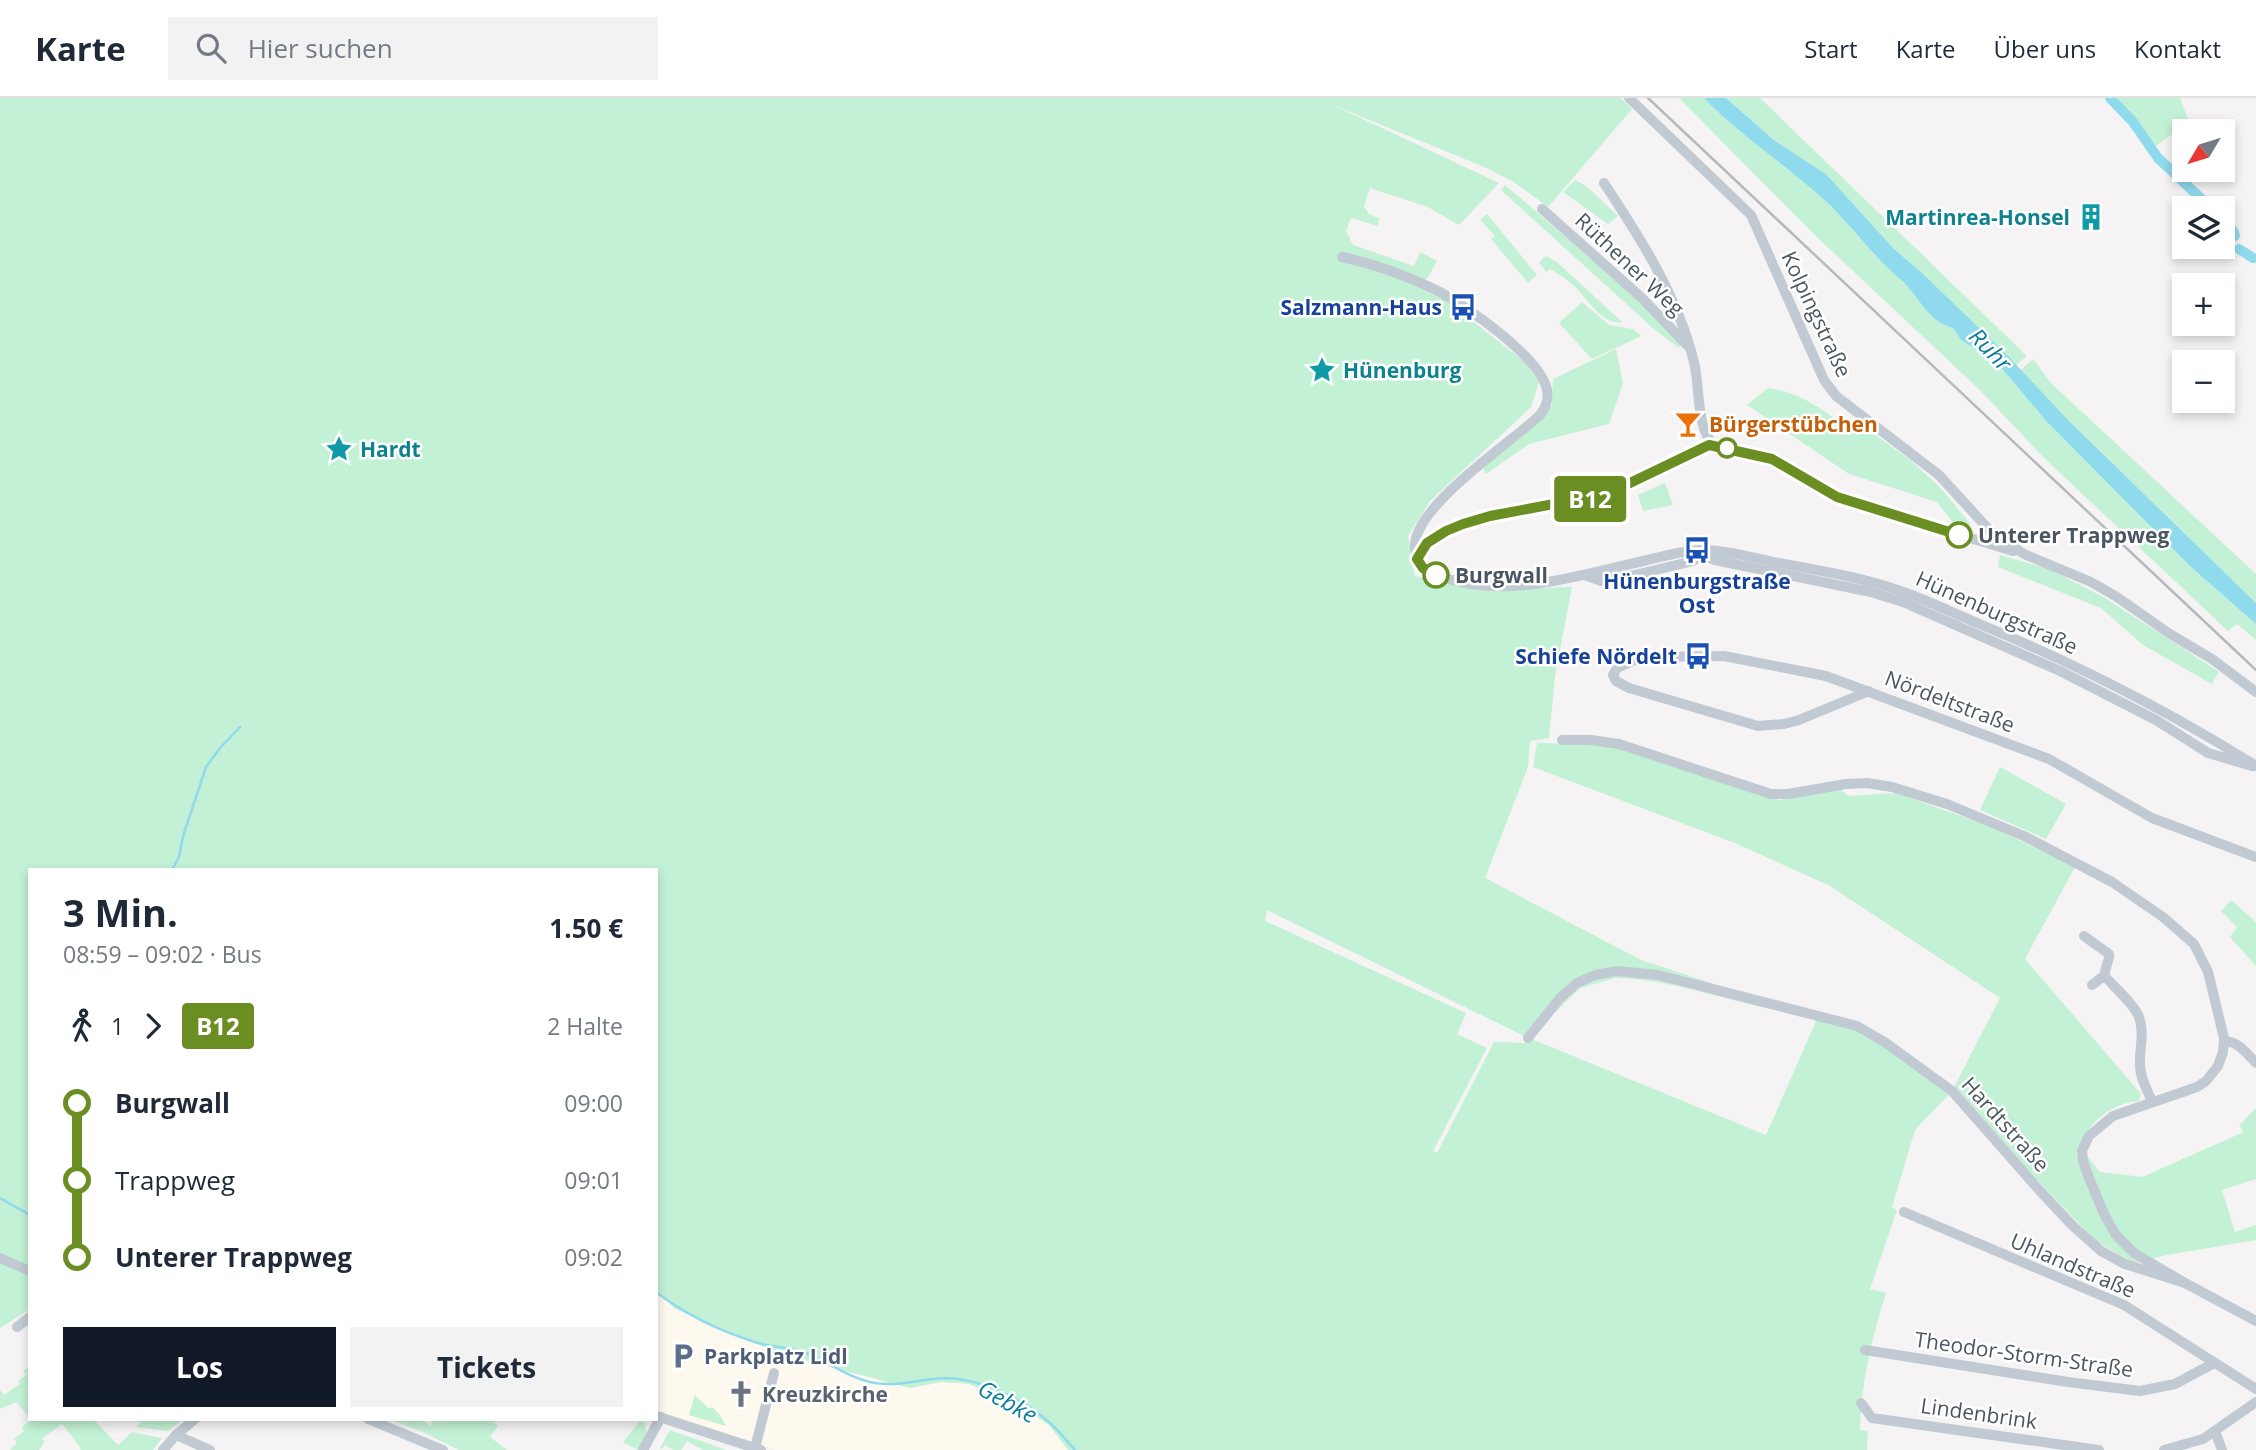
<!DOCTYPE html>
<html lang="de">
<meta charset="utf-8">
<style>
:root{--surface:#fff;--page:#f2f2f3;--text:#1f2937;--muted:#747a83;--line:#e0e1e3;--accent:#111827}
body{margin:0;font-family:"Open Sans",sans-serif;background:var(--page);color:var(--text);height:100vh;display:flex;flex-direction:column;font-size:26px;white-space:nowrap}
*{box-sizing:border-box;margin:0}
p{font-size:23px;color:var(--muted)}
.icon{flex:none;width:38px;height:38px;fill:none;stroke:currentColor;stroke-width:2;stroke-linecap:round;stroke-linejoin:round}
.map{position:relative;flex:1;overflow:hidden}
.details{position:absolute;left:28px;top:770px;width:630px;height:553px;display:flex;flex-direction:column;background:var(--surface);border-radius:0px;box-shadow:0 4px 10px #0003}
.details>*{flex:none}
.badge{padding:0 14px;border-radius:5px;font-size:24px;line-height:46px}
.needle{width:46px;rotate:232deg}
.controls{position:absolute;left:2172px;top:21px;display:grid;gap:14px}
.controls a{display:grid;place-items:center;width:63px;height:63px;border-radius:0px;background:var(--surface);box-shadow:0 4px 10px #0003;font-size:35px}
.map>.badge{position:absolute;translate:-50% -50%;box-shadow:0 0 0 4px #fff}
.legs{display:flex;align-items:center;gap:10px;height:77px;padding:0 35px;font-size:23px}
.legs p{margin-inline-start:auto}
.head{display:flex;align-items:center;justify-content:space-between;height:119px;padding:0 35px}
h1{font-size:38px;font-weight:700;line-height:52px}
.action{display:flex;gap:14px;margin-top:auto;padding:14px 35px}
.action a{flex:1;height:80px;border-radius:0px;background:var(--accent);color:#fff;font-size:28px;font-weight:700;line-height:80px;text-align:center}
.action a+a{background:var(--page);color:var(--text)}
ul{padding:0 35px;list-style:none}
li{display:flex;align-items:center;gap:24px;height:77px;font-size:26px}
li i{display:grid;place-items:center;width:10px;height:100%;margin:0 9px;background:currentColor}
li i::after{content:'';width:18px;height:18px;margin:-9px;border:5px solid;border-radius:50%;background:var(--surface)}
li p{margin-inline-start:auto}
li:first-child i{background:linear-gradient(#0000 50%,currentColor 0)}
li:last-child i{background:linear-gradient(currentColor 50%,#0000 0)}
header{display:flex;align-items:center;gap:42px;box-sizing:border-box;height:98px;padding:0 35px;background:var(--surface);border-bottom:2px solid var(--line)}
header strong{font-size:33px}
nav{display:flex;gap:38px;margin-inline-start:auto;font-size:24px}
.search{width:490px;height:63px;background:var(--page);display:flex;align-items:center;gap:18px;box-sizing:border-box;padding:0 24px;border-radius:0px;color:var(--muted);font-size:26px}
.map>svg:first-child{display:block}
.commercial{fill:#fdf9ef}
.green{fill:#c3f1d5;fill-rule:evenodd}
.water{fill:#90daee}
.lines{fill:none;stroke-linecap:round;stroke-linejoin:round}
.stream{stroke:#90daee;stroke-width:2.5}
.canal{stroke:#90daee;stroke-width:10}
.street{stroke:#c1cad2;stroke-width:10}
.rail{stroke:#b5b8bd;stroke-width:2.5}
.line-1-casing{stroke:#fff;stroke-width:16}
.line-1{stroke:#6b8e23;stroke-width:10}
.stop-1-dot{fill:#fff;stroke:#6b8e23;stroke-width:3.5}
.labels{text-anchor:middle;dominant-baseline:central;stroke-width:5;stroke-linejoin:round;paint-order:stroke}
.culture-label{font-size:21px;font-weight:bold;fill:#0d838f;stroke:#fff;text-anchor:start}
.street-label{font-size:21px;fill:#4a5661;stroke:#fff}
.transit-label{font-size:21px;font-weight:bold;fill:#164399;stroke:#fff;text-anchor:end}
.food-label{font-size:21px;font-weight:bold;fill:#c56008;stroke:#fff;text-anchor:start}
.stop-label{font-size:21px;font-weight:bold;fill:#4a5661;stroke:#fff;text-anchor:start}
.service-label{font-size:21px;font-weight:bold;fill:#4e5e75;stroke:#fff;text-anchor:start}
.worship-label{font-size:21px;font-weight:bold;fill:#5b616d;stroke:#fff;text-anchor:start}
.water-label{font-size:23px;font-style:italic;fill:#0c7c9b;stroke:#fff}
</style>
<header>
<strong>Karte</strong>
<div class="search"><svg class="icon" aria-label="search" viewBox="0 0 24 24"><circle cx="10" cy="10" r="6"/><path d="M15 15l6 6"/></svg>Hier suchen</div>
<nav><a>Start</a><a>Karte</a><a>Über uns</a><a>Kontakt</a></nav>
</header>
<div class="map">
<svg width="2256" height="1352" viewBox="0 0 2256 1352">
<rect width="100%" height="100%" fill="#f5f3f3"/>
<path class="commercial" d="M656 1191 674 1210 778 1255 910 1290 942 1284 969 1286 1014 1305 1049 1327 1068 1352H776L656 1313Z"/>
<g class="green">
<path d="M0 0H1621L1632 11 1548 109 1515 85 1489 71 1333 7 1499 85 1459 127 1428 109 1370 90 1364 108 1369 116 1379 120 1378 128 1351 120 1346 133 1353 147 1414 168 1420 154 1437 163 1421 191 1447 203 1526 265 1539 284 1531 309 1430 403 1408 438 1415 478 1451 487 1482 492 1572 489 1555 578 1549 640 1530 643 1528 669 1485 780 1641 862 1855 932 1878 944 1952 993 2000 900 1830 788 1735 745 1533 669 1537 645 1606 646 1779 702 1840 691 1849 698 1895 695 1990 728 2075 769 2025 861 2141 996 2139 1003C2107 1006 2087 1027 2076 1056L2086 1057 2100 1074 2142 1079 2244 1034 2239 1028 2256 1010V1081L2222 1092 2235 1134 2256 1127V1142L2167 1157 2134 1165 2096 1143 2021 1065 1958 992 1952 993 1915 1032 1892 1109 1897 1112 1870 1191 1886 1195C1871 1243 1862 1281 1860 1332L1868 1333 1867 1352H1068L1049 1327 1014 1305 969 1286 942 1284 910 1290 778 1255 674 1210 656 1191V772H30V1211L0 1230ZM1267 812 1528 940 1527 945 1494 944 1437 1055 1433 1053 1487 950 1457 936 1466 915 1265 823ZM1615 880C1663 881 1707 896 1753 907 1775 912 1796 916 1817 921L1766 1037 1529 940 1580 890Z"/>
<path d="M1679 0H1704C1742 40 1790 69 1830 107 1854 131 1874 159 1900 181 1919 197 1927 224 1953 230L1961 242 1999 267 2048 325 2191 469 2256 526V542L2237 526 2228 533 2042 358 1982 294 1818 140Z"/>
<path d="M1726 0H1760L2027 258 2016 267 1921 174 1893 150 1826 76 1775 43Z"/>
<path d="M2115 0H2180L2189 23 2156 48Z"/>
<path d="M1575 82 1585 87 1618 118 1608 126 1563 94Z"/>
<path d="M1505 87 1635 199 1681 246 1679 250 1655 232 1501 92Z"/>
<path d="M1487 116 1537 177 1528 185 1491 141 1495 138 1480 122Z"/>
<path d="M1546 158 1558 165 1622 224C1602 227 1587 200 1574 188 1567 181 1558 176 1550 171L1546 174 1539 164Z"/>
<path d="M1582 204 1609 227 1633 231 1641 238 1592 261 1559 225Z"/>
<path d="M1616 251 1623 285 1609 326 1529 346 1486 376 1482 368 1544 319 1552 306 1553 281Z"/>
<path d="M2033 261 2051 285 2256 476V505L2068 322 2021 272Z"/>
<path d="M1768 290C1801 294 1826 314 1852 333L1867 331 1910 362 1939 388 1971 427 1957 430 1937 404 1849 376 1747 307Z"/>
<path d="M1665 385 1673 407 1643 413 1638 397Z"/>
<path d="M2000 457 2049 471 2105 500 2219 574 2212 586 2143 547 2101 510 1998 469Z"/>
<path d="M2000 669 2066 706 2046 741 1980 712Z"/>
<path d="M2231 802 2256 824V868L2230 839 2237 829 2221 813Z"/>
<path d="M30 1269V1320L16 1304 0 1311V1292L4 1297 20 1286 18 1283 26 1277 23 1273Z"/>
<path d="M695 1297 709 1311 712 1309 720 1317 726 1328 689 1317Z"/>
<path d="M31 1321H93L118 1347 132 1334 162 1340 153 1352H80L81 1350 62 1326 43 1340 44 1344 39 1352H10L17 1345 14 1341 24 1333 22 1329Z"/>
<path d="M140 1321H181L182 1322 168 1333 136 1329 142 1323Z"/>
<path d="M389 1321H420L430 1328 435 1321 445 1324 447 1321H489L498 1328 490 1339 507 1352H459L423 1334Z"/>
<path d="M640 1323 645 1326 647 1335 638 1352 623 1344Z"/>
<path d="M670 1332 726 1352H703L687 1343 681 1352H674L665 1347 662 1351 660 1350Z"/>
</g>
<path class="water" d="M1704 0H1726L1775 43 1826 76 1893 150 1921 174 2008 258 2068 322 2256 505V526L2191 469 2048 325 1999 267 1961 242 1953 230C1927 224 1919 197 1900 181 1874 159 1854 131 1830 107 1790 69 1742 40 1704 0Z"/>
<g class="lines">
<g class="stream">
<path d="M172 772 179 759 183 738 206 669 220 650 240 629"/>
<path d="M0 1100 30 1117"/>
<path d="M656 1194C685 1216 720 1233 755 1244 770 1249 787 1249 802 1254 827 1262 849 1281 875 1285 898 1289 921 1281 944 1280 980 1280 1023 1301 1050 1325 1059 1333 1067 1343 1075 1352"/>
</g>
<g class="canal">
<path d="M2110 0 2133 24 2158 60 2211 110"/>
<path d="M2222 121 2234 134 2235 138"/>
<path d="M2239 151 2253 160"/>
</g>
<g class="street">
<path d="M1629 0 1751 117 1824 282 1836 298 1939 377 1993 436 2024 456 2091 484 2117 499 2170 536 2212 561 2256 594"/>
<path d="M1604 85C1641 141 1678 199 1694 264 1700 287 1696 332 1714 347L1772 361 1830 396 1851 404 2013 453"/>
<path d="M1542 111 1642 200 1688 248"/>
<path d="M1342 159C1375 166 1408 178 1438 193 1467 208 1541 260 1547 292 1549 302 1546 309 1540 317 1511 345 1412 409 1415 450 1417 470 1431 475 1448 481 1511 500 1581 477 1643 463 1662 459 1683 452 1702 452 1727 452 1754 460 1778 465 1811 471 1843 476 1875 485 1910 494 1944 511 1977 525 2074 565 2167 612 2256 668"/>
<path d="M1417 460C1435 415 1548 410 1591 400 1617 395 1641 382 1665 369 1680 361 1696 348 1714 347"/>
<path d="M1585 477 1601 483 1635 477 1693 463 1699 459 1702 452 1706 459 1715 462 1871 494 1903 504 2060 573 2156 622 2208 655 2252 668"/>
<path d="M1869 593 1799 622 1784 626 1758 628 1629 590 1616 583 1613 577 1617 570 1635 562 1652 559 1724 558 1826 578 2049 661 2152 720 2256 759"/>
<path d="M1562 642H1591L1619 646 1771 696H1788L1846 686 1867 685 1892 689 1947 706 2024 738 2112 784 2163 819 2194 846 2208 874 2224 940 2223 954 2218 968 2206 983 2197 989 2113 1018 2089 1038 2082 1053 2083 1063 2089 1080 2105 1118 2116 1137 2134 1155 2185 1185"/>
<path d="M2084 838 2109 856C2110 863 2104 870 2105 877 2106 883 2133 903 2139 919 2145 936 2139 950 2140 967 2140 980 2147 992 2152 1003"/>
<path d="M2092 887 2101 880H2106"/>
<path d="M1528 940 1560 900 1577 885 1595 877 1617 873 1658 877 1857 928 1886 945 1952 993 2040 1093 2073 1128 2101 1153 2125 1166 2185 1185 2256 1223"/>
<path d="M2224 944C2238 942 2247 956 2256 965"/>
<path d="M1904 1114 2124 1207 2256 1291"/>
<path d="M0 1160 30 1173"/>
<path d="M17 1229 30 1219"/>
<path d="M1865 1252 2068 1284 2140 1293 2175 1286 2214 1265"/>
<path d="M1861 1305 1872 1320 2099 1352"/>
<path d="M656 1318 761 1352"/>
<path d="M368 1321 443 1352"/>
<path d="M2215 1333 2222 1352"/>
<path d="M176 1337 210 1352"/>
<path d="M755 1350 774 1275"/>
<path d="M163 1352 176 1337 195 1321"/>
<path d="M643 1352 661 1319"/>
<path d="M2164 1352 2203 1341 2256 1304"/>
</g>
<path class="rail" d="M1648 0 2256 572"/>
</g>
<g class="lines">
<defs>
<path id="line-1" d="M1436 477 1423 470 1417 461 1427 445 1446 433 1463 426 1490 418 1607 396 1709 347 1772 361 1837 399 1959 437"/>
</defs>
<use href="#line-1" class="line-1-casing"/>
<use href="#line-1" class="line-1"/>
</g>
<defs>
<symbol id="building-bare" viewBox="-9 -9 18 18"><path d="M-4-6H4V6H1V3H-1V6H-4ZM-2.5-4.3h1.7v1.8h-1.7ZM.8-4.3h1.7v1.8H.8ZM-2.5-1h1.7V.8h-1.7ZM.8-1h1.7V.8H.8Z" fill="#0f9aa8" stroke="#fff" stroke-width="2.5" paint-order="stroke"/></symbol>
<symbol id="bus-bare" viewBox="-9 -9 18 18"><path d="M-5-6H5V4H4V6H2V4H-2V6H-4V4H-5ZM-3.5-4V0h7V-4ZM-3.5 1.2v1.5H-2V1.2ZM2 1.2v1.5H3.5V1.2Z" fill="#1a4fb4" stroke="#fff" stroke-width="2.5" paint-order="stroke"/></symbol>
<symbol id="sight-bare" viewBox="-9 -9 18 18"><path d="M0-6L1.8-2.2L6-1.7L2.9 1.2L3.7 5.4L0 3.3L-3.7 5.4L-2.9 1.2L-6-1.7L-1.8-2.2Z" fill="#0f9aa8" stroke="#fff" stroke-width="2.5" paint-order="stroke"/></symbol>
<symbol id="bar-bare" viewBox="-9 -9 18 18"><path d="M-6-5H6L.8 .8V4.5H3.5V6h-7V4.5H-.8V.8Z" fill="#e8710a" stroke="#fff" stroke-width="2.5" paint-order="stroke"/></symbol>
<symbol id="parking-bare" viewBox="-9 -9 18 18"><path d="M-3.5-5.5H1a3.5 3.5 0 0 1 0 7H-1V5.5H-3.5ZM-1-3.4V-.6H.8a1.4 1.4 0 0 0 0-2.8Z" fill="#5c6f8a" stroke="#fff" stroke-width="2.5" paint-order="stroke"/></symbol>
<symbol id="church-bare" viewBox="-9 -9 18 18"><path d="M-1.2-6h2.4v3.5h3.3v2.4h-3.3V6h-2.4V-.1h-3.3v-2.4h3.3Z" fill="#6b7280" stroke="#fff" stroke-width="2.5" paint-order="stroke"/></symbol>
</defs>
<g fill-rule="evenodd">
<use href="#building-bare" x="2072" y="100" width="38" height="38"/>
<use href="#bus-bare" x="1444" y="190" width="38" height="38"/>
<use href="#sight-bare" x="1303" y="253" width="38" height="38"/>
<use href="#bar-bare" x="1669" y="307" width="38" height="38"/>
<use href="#sight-bare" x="320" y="332" width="38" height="38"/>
<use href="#bus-bare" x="1678" y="433" width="38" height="38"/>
<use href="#bus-bare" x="1679" y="539" width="38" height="38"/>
<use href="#parking-bare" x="664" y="1239" width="38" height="38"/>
<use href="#church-bare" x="722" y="1277" width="38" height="38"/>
</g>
<g class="stop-1-dot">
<circle cx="1727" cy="350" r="9"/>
<circle cx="1959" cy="437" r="12"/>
<circle cx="1436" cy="477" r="12"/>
</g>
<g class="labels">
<g class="culture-label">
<text x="2070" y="119" text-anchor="end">Martinrea-Honsel</text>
<text x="1343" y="272">Hünenburg</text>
<text x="360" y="351">Hardt</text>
</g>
<g class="street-label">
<text transform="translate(1630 166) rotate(43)">Rüthener Weg</text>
<text transform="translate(1817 216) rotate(65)">Kolpingstraße</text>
<text transform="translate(1997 514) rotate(24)">Hünenburgstraße</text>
<text transform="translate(1950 603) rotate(21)">Nördeltstraße</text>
<text transform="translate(2006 1026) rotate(48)">Hardtstraße</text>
<text transform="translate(2073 1167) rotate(23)">Uhlandstraße</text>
<text transform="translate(2024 1256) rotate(8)">Theodor-Storm-Straße</text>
<text transform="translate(1979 1315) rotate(8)">Lindenbrink</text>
</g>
<g class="transit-label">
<text x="1442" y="209">Salzmann-Haus</text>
<text x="1697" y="483" text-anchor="middle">Hünenburgstraße<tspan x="1697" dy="24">Ost</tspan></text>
<text x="1677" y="558">Schiefe Nördelt</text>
</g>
<g class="food-label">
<text x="1709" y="326">Bürgerstübchen</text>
</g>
<g class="stop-label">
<text x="1978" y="437">Unterer Trappweg</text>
<text x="1455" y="477">Burgwall</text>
</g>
<g class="service-label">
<text x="704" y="1258">Parkplatz Lidl</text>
</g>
<g class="worship-label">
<text x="762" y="1296">Kreuzkirche</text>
</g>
<g class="water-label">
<text transform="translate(1991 251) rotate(46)">Ruhr</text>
<text transform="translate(1008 1303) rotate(29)">Gebke</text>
</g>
</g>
</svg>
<div class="controls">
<a><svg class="needle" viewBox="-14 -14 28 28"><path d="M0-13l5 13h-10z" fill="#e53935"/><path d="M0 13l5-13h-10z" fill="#747a83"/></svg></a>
<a><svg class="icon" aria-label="layers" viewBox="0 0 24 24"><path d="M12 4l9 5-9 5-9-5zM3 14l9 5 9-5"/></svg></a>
<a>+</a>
<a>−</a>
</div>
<b class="badge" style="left:1590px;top:401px;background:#6b8e23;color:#fff">B12</b>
<section class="details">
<div class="head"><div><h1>3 Min.</h1><p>08:59 – 09:02 · Bus</p></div><b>1.50 €</b></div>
<div class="legs"><svg class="icon" aria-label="walk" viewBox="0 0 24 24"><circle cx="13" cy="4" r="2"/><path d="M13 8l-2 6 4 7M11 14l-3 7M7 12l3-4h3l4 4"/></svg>1<svg class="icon" aria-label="forward" viewBox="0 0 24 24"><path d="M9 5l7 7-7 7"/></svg><b class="badge" style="background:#6b8e23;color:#fff">B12</b><p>2 Halte</p></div>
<ul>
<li><i style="color:#6b8e23"></i><b>Burgwall</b><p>09:00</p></li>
<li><i style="color:#6b8e23"></i><span>Trappweg</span><p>09:01</p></li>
<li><i style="color:#6b8e23"></i><b>Unterer Trappweg</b><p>09:02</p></li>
</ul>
<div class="action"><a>Los</a><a>Tickets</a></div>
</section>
</div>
